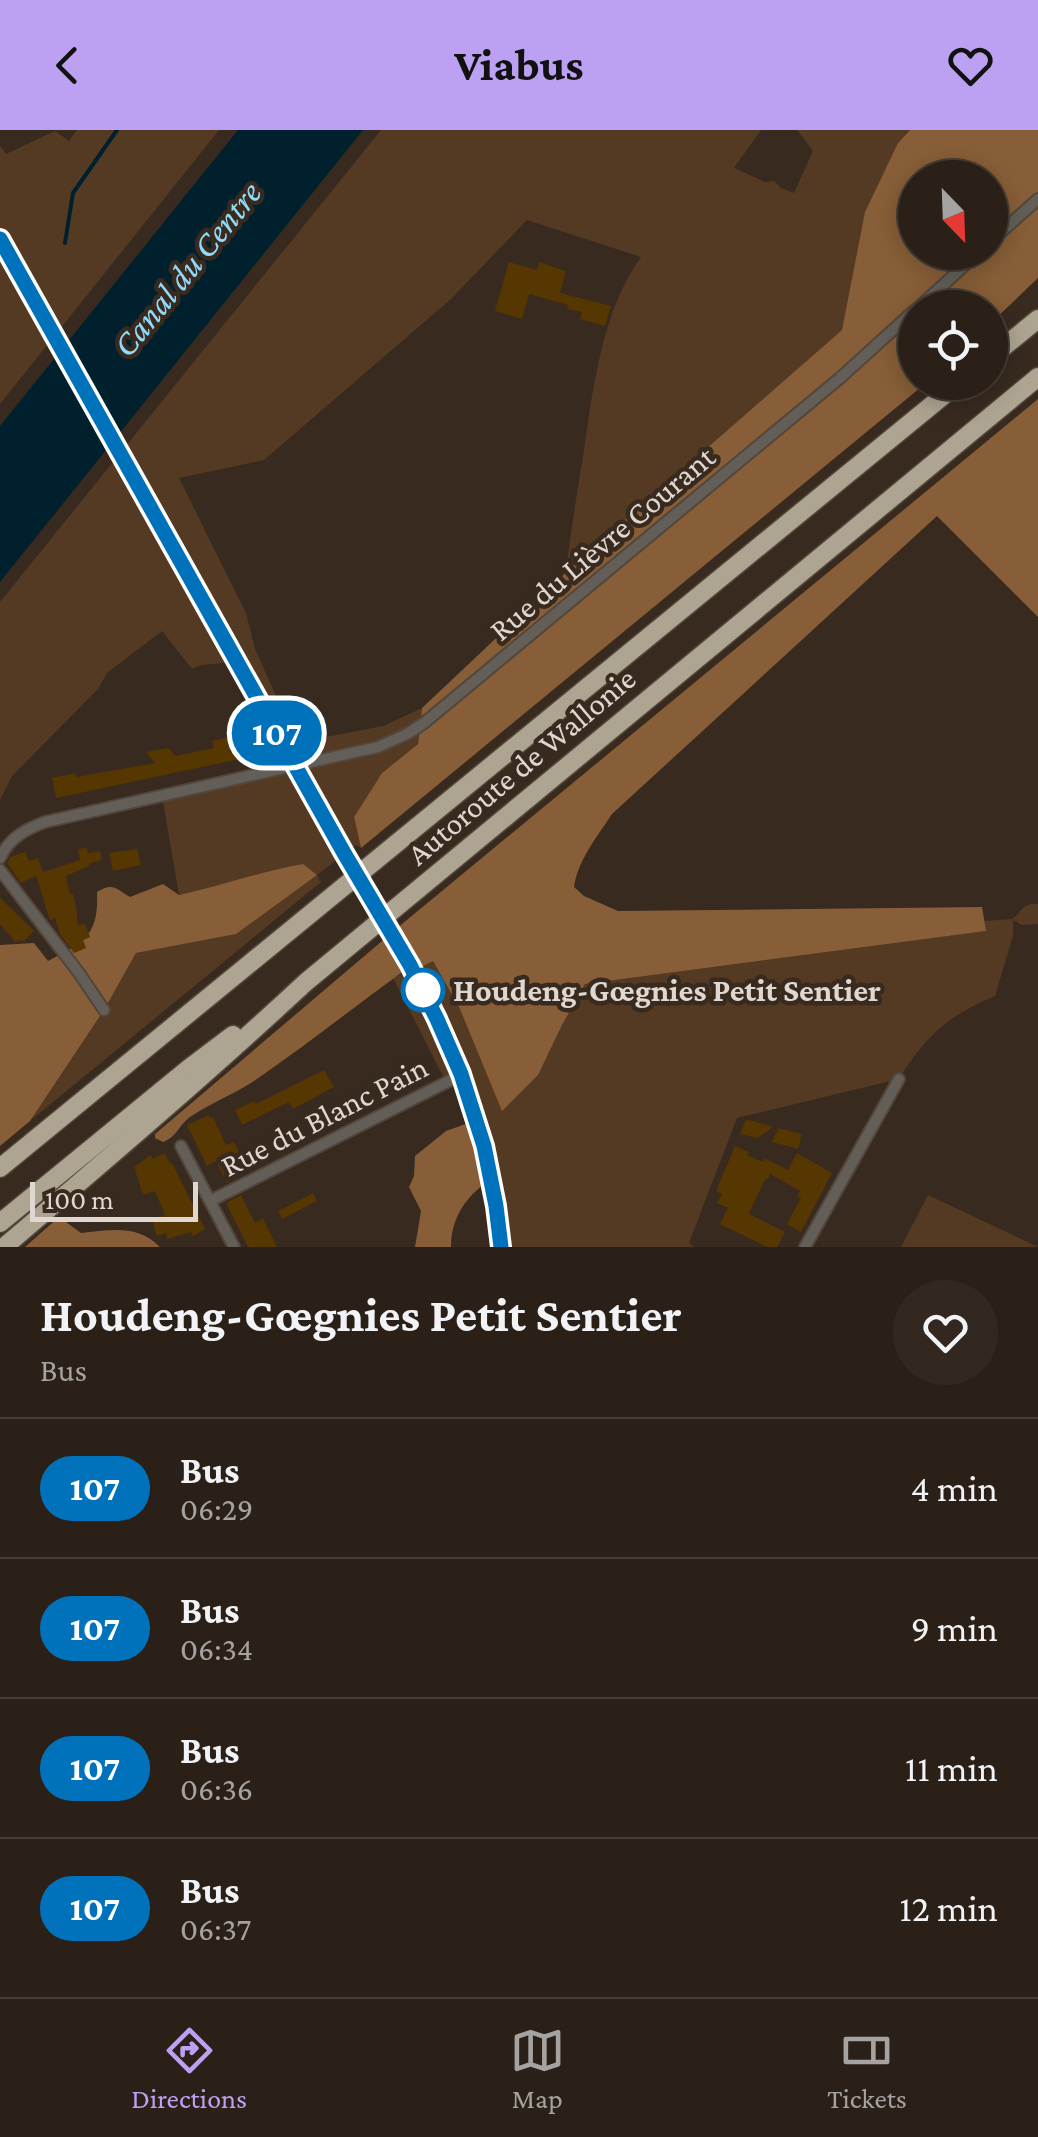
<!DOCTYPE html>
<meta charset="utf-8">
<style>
:root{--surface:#2a2017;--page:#322820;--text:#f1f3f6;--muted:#a5a3a1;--line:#463e36;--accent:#bca0f2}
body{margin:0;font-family:"Crimson Pro",serif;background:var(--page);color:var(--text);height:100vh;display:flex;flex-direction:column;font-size:38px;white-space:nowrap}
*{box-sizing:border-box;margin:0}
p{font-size:32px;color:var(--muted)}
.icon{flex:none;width:55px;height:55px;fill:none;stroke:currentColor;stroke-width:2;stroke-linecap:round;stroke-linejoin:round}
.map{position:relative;height:1117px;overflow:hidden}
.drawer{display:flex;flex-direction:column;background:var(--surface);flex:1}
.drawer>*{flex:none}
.badge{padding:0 20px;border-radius:32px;font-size:35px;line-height:65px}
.needle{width:65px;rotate:157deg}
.tools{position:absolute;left:898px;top:30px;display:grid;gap:20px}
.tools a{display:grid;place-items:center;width:110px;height:110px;border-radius:50%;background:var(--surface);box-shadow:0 5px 25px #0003,0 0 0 2px var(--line);font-size:50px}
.scale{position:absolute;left:30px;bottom:25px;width:168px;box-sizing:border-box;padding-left:10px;border:5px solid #e0d8d0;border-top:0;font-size:28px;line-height:35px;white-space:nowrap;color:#e0d8d0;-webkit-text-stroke:8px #382a1f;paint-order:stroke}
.map>.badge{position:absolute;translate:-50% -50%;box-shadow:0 0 0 5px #fff}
.round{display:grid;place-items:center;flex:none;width:105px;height:105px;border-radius:52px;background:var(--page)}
.headline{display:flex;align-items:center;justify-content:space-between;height:170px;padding:0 40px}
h1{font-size:48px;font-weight:700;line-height:75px}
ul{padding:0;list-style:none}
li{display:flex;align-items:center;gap:30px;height:140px;padding:0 40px;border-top:2px solid var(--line)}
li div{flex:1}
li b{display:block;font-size:38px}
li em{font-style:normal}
li .badge{min-width:110px;font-weight:700;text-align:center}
header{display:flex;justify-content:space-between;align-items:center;height:130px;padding:0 40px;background:var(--accent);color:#111;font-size:45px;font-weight:700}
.tab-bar{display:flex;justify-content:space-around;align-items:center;height:140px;border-top:2px solid var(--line);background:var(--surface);font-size:28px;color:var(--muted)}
.tab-bar a{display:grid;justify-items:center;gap:5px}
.tab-bar .on{color:var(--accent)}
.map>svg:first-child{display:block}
.green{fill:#543a22}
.forest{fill:#875e37;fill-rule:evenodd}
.water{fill:#00202e}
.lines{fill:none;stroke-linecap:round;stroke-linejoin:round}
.stream{stroke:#00202e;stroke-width:4}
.building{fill:#563601}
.secondary-tunnel{stroke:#51443a;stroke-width:15;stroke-dasharray:15 8;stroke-linecap:butt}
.street-casing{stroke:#53463b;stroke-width:14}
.secondary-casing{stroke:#53463b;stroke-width:19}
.highway-casing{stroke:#53463b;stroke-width:21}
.street{stroke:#635f58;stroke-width:10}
.secondary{stroke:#817b6f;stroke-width:15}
.highway{stroke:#ada491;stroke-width:18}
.line-casing{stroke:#fff;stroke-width:22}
.line{stroke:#0072bc;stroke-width:15}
.stop-dot{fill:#fff;stroke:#0072bc;stroke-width:5}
.labels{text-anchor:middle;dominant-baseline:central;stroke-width:9;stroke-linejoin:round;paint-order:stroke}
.street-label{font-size:32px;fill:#e0d8d0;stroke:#382a1f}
.stop-label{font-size:32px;font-weight:bold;fill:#e0d8d0;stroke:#382a1f;text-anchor:start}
.water-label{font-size:35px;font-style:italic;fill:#91d9fa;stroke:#382a1f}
</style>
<header><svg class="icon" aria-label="back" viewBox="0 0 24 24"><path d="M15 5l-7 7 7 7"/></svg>Viabus<svg class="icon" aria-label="heart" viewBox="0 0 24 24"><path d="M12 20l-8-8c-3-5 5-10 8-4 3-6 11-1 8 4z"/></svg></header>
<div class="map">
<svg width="1038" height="1117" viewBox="0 0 1038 1117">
<rect width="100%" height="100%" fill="#382a1f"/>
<g class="green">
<path d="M77 0H219L0 274V16L6 24 55 1 69 11Z"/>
<path d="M381 0H761L734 38 765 52 774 51 781 58 794 63 813 21 797 0H910L898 13 851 160 842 200 565 444C571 403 577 361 584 320 593 257 603 179 641 127L527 90 451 169 264 330 179 348 246 483 255 519 281 577 300 612 383 596 422 578 418 614 382 643 354 687 361 718 356 715 317 745 321 752 30 991 104 880 136 823 235 804 316 745 303 734C261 741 221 756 179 765L162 666 294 635 237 532 201 535 192 539 162 501 107 543 98 559 12 646 0 670V472Z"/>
<path d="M1031 774H1038V794L1022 795 1013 790V806L995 866C948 886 926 905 899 949L737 988 689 1113 694 1117H501L462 945 446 952 393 848 433 830 460 879 561 897 585 854 985 801 984 791 1013 789 1024 777Z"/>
<path d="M928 1065 1038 1117H901Z"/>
</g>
<g class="forest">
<path d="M910 0H1038V148L990 194V178H915V252L926 253 361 718 354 687 382 643 418 614 422 578 577 432 842 200 865 82 898 13ZM915 48H990V122H915Z"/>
<path d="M1038 269V487L937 386 612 684C597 707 578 730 574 757L584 766 618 781 982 777 986 801 585 854 561 897 538 945 502 981 460 879 433 831 413 841 401 843C353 878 306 915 257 949 236 963 211 973 190 987 178 996 177 1007 163 1012L155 1008V1004L402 794Z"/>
<path d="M303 734 317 745 236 804 136 823 104 880 30 991 0 1016V815L34 813 48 831C84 812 99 806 97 762 113 752 116 759 130 767L163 754 179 765C221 756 261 741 303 734Z"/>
<path d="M477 990 491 1049C467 1065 451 1087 451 1117H415L421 1081 409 1057 414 1046 415 1026 446 1001Z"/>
<path d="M59 1087 81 1103C110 1100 138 1094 160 1117H25Z"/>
</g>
<path class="water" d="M238 0H363L0 452V296Z"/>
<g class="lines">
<path class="stream" d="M65 113 73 63 117 0"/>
</g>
<g class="building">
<path d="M509 132 537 140 539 132 566 141 560 163 611 176 605 196 580 189 582 182 567 179 568 175 529 164 522 189 495 181Z"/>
<path d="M235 606 240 629 56 668 52 648 75 643 76 647 155 633 146 622 169 618 175 626 214 618 212 611Z"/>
<path d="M86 717 88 723 100 721 102 730 91 733 87 737 66 746 70 764H73L76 776 78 795 85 794 90 807 83 810 86 818 74 823 60 804 55 788 50 790 36 746 21 753 7 733 10 727 25 722 29 731 38 728 43 742 80 730 78 720Z"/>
<path d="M137 719 141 735 113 741 109 723Z"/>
<path d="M0 768 34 801 23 812 18 810 16 813 0 794Z"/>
<path d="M324 940 334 957 293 979 289 972 242 995 235 980 254 971 256 974Z"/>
<path d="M209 985 210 988 213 987 226 1015 234 1012 244 1031 236 1035 242 1045 227 1053 216 1031 207 1036 187 995Z"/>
<path d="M746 990 754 991 773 997 758 1008 740 1004Z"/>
<path d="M778 998 802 1004 798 1019 772 1012Z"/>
<path d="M735 1016 749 1022 747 1025 763 1032 764 1028 788 1040 797 1023 832 1043 801 1102 787 1094 801 1068 797 1066 800 1061 770 1044 767 1050 765 1049 749 1084 785 1102 777 1117H767L720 1094 728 1078 717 1073 722 1064 716 1061Z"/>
<path d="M165 1023 170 1034 172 1033 205 1099 193 1106 191 1102 167 1109 166 1103 157 1106 152 1090 165 1085 155 1061 143 1065 134 1037 151 1025 152 1029Z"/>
<path d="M313 1063 317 1071 282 1089 278 1081Z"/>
<path d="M241 1065 255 1093 263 1088 277 1117H248L226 1073Z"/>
</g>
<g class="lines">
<g class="secondary-tunnel">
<path d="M38 178 138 354"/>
<path d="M344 723 388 797"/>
</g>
<defs>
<g id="street">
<path d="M990 112 1038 69"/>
<path d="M918 178 979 122"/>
<path d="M0 728C9 708 26 699 45 692L378 617 407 604 424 593 840 248 915 180"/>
<path d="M0 740 79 843 104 880"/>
<path d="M181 1016 234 1117"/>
<path d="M210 1071 461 945"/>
<path d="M805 1117 899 949"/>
</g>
<g id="secondary">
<path d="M0 109 38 178"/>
<path d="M138 354 344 723"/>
<path d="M392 804C448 905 490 1000 501 1117"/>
</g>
<g id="highway">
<path d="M990 228 1038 189"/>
<path d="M0 1038 960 252"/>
<path d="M0 1093 188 939 233 905"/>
<path d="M4 1117C106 1030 208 943 306 852L1038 247"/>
</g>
</defs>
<use href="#street" class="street-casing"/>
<use href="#secondary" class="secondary-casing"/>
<use href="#highway" class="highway-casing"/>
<use href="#street" class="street"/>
<use href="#secondary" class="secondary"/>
<use href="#highway" class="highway"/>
</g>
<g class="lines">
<defs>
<path id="line" d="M0 109 344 723 410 835 437 889 461 944 484 1016 496 1076 501 1117"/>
</defs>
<use href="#line" class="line-casing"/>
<use href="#line" class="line"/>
</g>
<circle class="stop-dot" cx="423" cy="860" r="20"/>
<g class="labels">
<g class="street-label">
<text transform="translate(602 413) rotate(-40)">Rue du Lièvre Courant</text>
<text transform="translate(521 636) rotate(-40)">Autoroute de Wallonie</text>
<text transform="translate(324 986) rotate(-27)">Rue du Blanc Pain</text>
</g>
<g class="stop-label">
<text x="453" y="860">Houdeng-Gœgnies Petit Sentier</text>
</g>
<g class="water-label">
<text transform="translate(187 139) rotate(-51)">Canal du Centre</text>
</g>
</g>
</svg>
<div class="tools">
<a><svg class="needle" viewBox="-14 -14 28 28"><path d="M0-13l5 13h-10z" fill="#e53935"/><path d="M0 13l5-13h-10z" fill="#a5a3a1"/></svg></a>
<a><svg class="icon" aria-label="locate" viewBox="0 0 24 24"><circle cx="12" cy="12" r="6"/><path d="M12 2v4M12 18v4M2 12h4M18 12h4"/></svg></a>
</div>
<div class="scale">100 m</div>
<b class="badge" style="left:277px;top:603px;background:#0072bc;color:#fff">107</b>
</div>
<section class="drawer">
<div class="headline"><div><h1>Houdeng-Gœgnies Petit Sentier</h1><p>Bus</p></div><a class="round"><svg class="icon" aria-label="heart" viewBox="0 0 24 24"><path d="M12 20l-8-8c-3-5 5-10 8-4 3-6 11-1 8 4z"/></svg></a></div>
<ul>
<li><span class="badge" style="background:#0072bc;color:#fff">107</span><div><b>Bus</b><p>06:29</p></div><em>4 min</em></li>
<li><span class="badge" style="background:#0072bc;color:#fff">107</span><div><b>Bus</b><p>06:34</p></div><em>9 min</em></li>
<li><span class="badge" style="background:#0072bc;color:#fff">107</span><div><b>Bus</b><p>06:36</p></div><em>11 min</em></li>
<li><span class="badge" style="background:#0072bc;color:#fff">107</span><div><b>Bus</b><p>06:37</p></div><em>12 min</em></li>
</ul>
</section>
<nav class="tab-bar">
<a class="on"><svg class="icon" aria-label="directions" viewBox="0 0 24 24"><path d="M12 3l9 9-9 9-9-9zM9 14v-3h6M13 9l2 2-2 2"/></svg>Directions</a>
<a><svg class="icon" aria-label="map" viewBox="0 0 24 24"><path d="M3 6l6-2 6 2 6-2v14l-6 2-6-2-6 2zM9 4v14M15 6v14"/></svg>Map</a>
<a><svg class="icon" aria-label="tickets" viewBox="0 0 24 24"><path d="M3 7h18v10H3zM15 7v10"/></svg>Tickets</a>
</nav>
